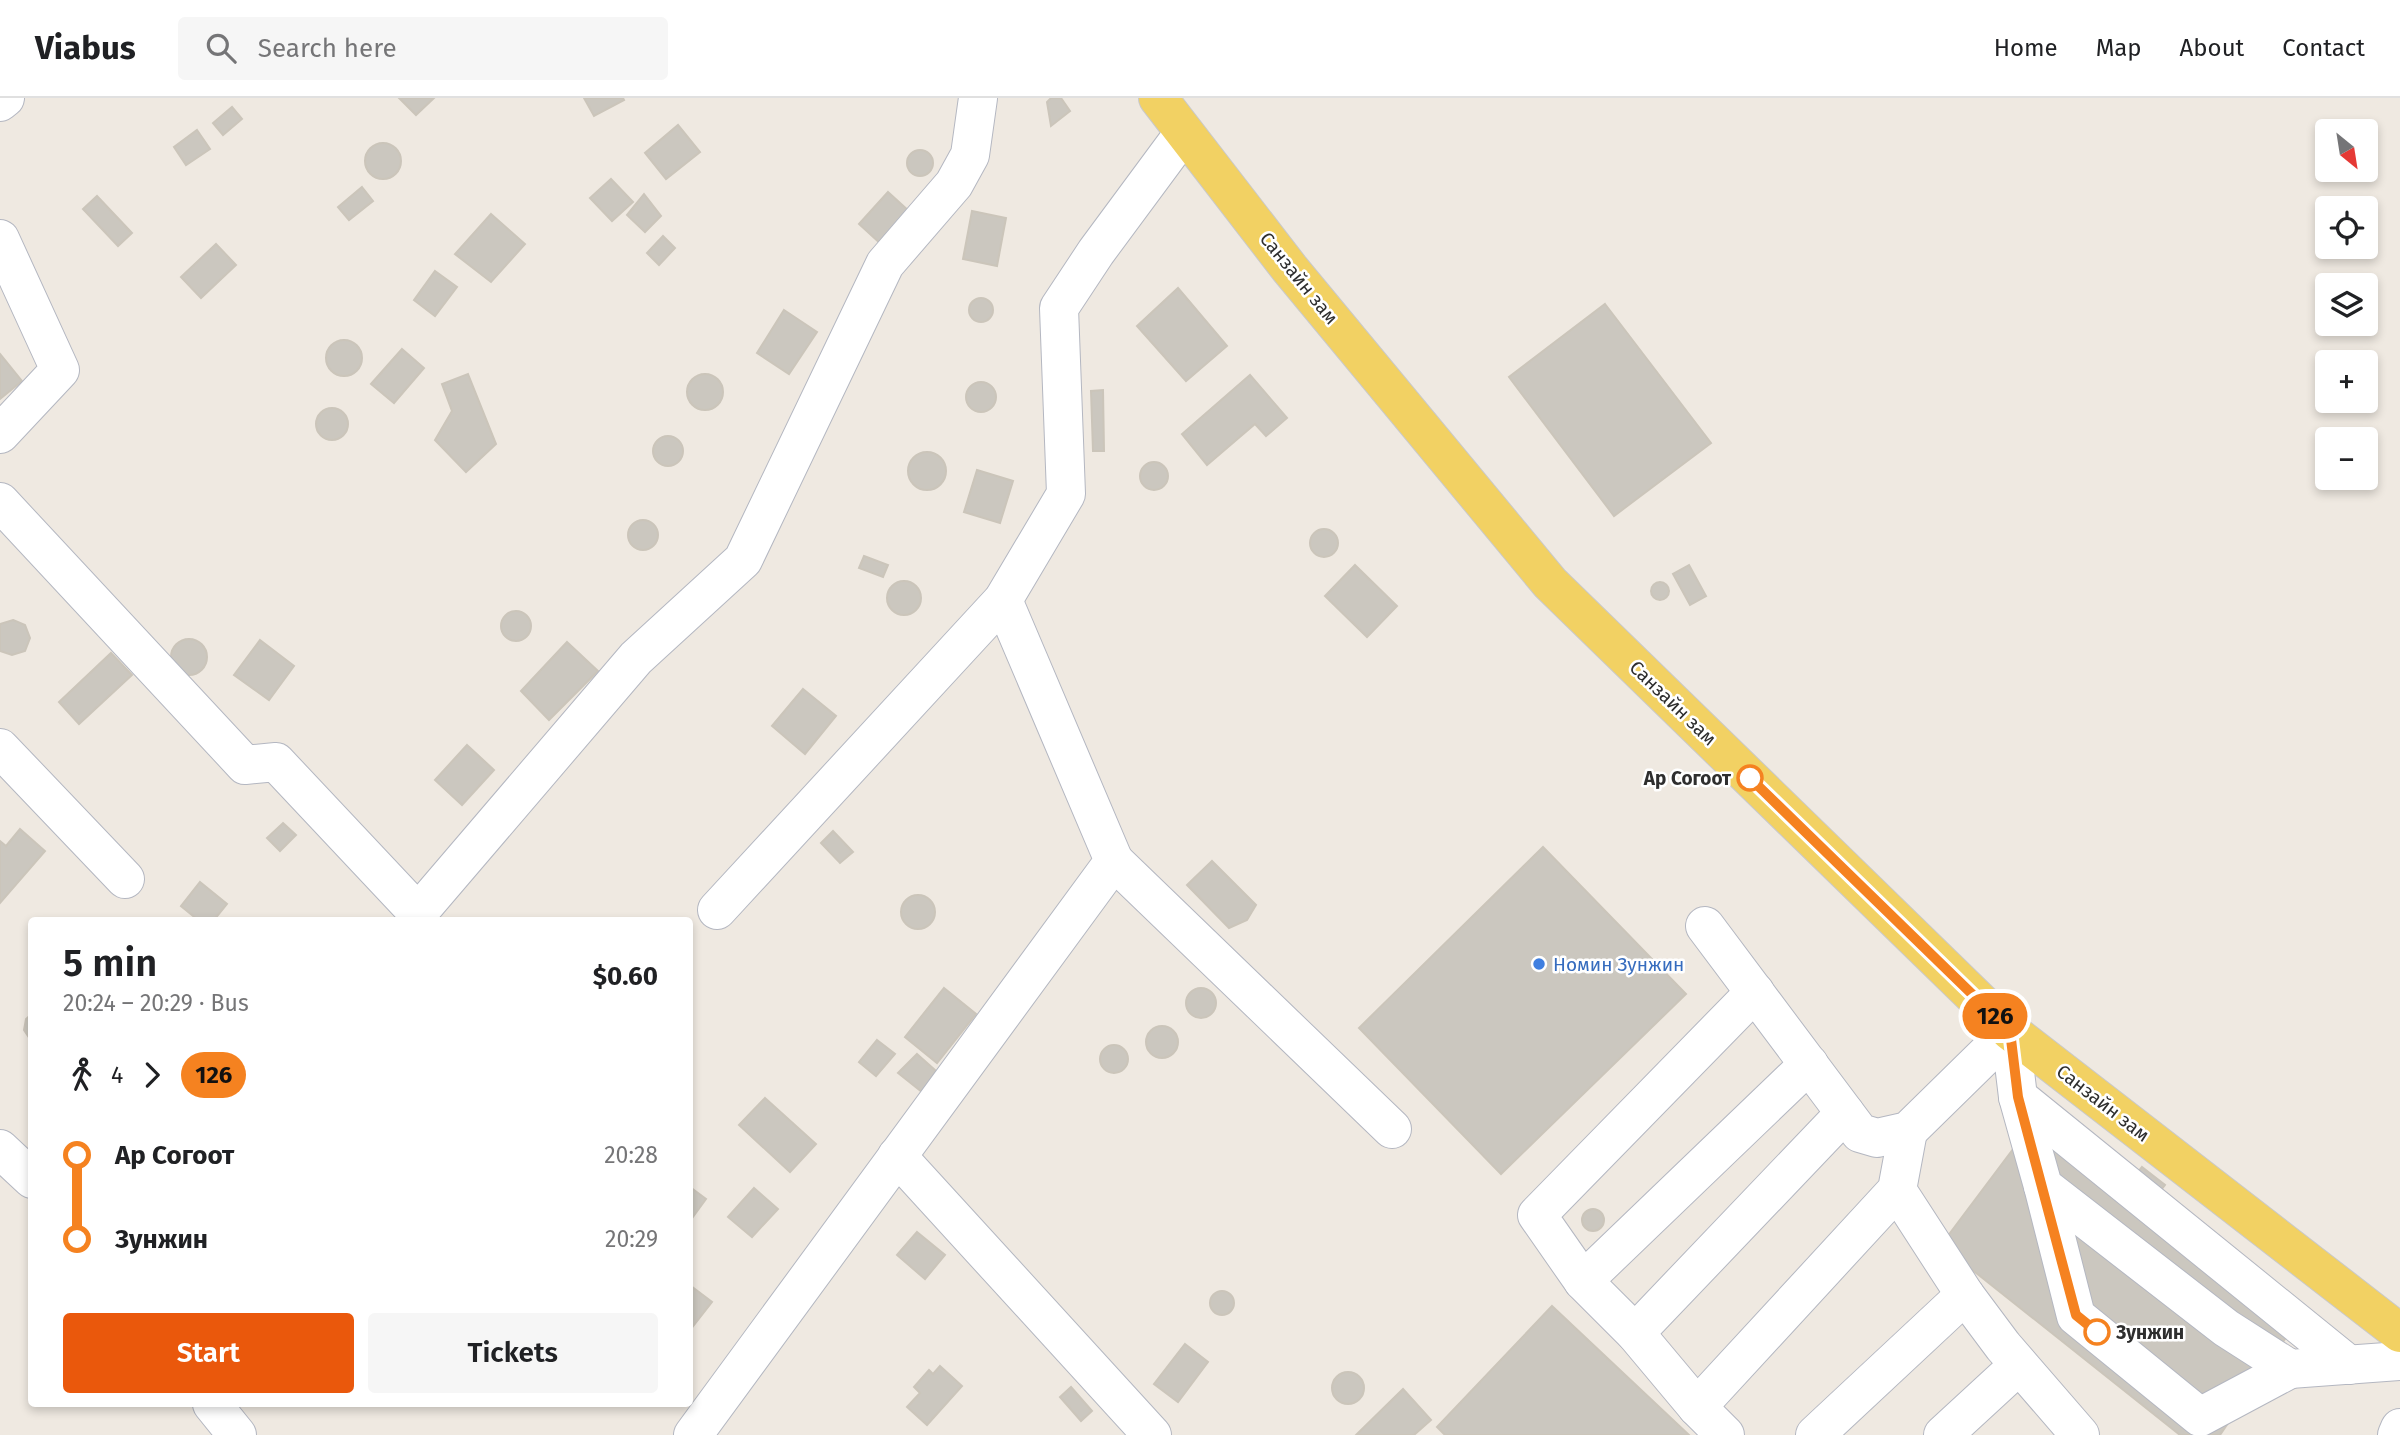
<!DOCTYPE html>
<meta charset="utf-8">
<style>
:root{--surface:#fff;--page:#f6f6f6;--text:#202124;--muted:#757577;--line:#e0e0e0;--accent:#ea580c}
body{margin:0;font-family:"Fira Sans",sans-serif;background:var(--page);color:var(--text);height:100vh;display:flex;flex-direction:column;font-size:26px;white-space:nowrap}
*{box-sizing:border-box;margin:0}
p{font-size:23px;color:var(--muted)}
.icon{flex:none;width:38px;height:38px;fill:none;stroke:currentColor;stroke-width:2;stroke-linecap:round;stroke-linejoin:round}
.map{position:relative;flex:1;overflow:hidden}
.sheet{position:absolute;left:28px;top:819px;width:665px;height:490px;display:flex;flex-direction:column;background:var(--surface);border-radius:7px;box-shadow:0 4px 10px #0003}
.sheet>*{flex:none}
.badge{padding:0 14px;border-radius:23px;font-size:24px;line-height:46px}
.needle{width:46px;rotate:150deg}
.buttons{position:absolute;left:2315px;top:21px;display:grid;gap:14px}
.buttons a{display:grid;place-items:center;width:63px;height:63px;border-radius:7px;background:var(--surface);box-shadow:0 4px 10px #0003;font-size:35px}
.map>.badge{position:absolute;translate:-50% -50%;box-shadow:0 0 0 4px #fff}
.legs{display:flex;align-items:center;gap:10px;height:77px;padding:0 35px;font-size:23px}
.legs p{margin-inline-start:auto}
.overview{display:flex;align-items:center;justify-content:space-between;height:119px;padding:0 35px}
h1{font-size:38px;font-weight:600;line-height:52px}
.primary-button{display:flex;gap:14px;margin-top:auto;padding:14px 35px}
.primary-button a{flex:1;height:80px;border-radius:7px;background:var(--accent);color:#fff;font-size:28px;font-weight:600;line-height:80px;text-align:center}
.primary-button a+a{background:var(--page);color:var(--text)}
ul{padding:0 35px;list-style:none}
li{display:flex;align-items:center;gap:24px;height:84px;font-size:26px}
li i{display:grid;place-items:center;width:10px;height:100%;margin:0 9px;background:currentColor}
li i::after{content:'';width:18px;height:18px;margin:-9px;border:5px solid;border-radius:50%;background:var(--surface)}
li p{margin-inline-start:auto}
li:first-child i{background:linear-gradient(#0000 50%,currentColor 0)}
li:last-child i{background:linear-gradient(currentColor 50%,#0000 0)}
header{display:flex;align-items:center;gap:42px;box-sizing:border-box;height:98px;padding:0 35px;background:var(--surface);border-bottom:2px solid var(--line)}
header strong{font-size:33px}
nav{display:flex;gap:38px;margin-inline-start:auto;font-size:24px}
.search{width:490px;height:63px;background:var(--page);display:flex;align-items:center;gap:18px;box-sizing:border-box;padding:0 24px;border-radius:7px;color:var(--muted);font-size:26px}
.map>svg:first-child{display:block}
.building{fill:#cbc7bf;stroke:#cbc5ba;stroke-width:2}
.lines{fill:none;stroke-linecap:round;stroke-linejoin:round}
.minor-casing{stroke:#b4b7c1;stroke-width:40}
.major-casing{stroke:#c9c9c9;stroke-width:40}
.minor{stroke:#fff;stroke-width:38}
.major{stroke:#f2d163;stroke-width:38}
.line-1-casing{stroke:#fff;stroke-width:16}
.line-1{stroke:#f58220;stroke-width:10}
.stop-1-dot{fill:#fff;stroke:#f58220;stroke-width:3.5}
.shop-dot{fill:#3f7fe0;stroke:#fff;stroke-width:2.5}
.labels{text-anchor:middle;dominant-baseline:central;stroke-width:5;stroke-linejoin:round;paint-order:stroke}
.street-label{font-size:19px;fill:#2e2e2e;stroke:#fff}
.stop-label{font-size:19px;font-weight:bold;fill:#2e2e2e;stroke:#fff;text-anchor:end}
.shop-label{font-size:19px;fill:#366cbe;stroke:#fff;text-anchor:start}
</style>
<header>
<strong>Viabus</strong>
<div class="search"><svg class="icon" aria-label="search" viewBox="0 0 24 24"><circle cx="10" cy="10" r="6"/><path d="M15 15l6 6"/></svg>Search here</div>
<nav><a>Home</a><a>Map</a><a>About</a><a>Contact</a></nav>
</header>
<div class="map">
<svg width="2400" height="1337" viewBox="0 0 2400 1337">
<rect width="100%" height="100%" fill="#efe9e1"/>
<g class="building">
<path d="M399 0H434L416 17Z"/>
<path d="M584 0H623L624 2 594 18Z"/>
<path d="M1051 0H1061L1070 13 1051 28 1047 4Z"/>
<path d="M232 9 242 21 223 37 213 25Z"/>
<path d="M678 27 700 54 666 81 645 55Z"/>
<path d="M197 32 210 51 186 67 174 49Z"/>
<circle cx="383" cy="63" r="18"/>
<circle cx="920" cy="65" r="13"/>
<path d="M611 81 633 104 612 123 590 100Z"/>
<path d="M362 89 373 103 349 122 338 109Z"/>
<path d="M888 94 910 114 881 146 859 126Z"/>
<path d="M644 96 661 118 645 134 627 117Z"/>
<path d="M97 98 132 135 118 148 83 111Z"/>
<path d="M972 113 1006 120 997 168 963 161Z"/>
<path d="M491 116 525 146 491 184 455 156Z"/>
<path d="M663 138 675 150 659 167 647 155Z"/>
<path d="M216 146 236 167 201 200 181 179Z"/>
<path d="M435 173 457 189 435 218 414 202Z"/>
<path d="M1178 190 1227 248 1186 283 1137 228Z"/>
<circle cx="981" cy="212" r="12"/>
<path d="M1605 206 1711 345 1614 418 1509 279Z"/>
<path d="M784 212 817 234 789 276 757 255Z"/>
<circle cx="344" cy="260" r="18"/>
<path d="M402 251 424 270 394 305 371 286Z"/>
<path d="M0 256 22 283 0 301Z"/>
<path d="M468 276 496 346 466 374 435 342 452 313 442 286Z"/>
<circle cx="705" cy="294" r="18"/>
<path d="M1250 277 1287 320 1266 338 1255 326 1207 367 1182 336Z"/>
<circle cx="981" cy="299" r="15"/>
<path d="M1103 292 1104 353H1093L1091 293Z"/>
<circle cx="332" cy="326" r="16"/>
<circle cx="668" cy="353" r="15"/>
<circle cx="927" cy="373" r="19"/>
<circle cx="1154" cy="378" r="14"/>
<path d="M977 372 1013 383 1000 425 964 414Z"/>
<circle cx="643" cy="437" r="15"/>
<circle cx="1324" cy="445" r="14"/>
<path d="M864 458 888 467 883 479 859 470Z"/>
<path d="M1355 467 1397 508 1367 539 1325 498Z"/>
<path d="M1689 467 1706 498 1690 507 1673 476Z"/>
<circle cx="904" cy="500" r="17"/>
<circle cx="1660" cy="493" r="9"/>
<circle cx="516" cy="528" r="15"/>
<path d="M13 522 25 527 30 540 25 553 12 557 0 553V526Z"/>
<circle cx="189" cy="559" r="18"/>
<path d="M260 542 294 568 269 602 234 577Z"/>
<path d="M567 544 598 573 549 622 521 593Z"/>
<path d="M111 555 132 577 79 626 59 604Z"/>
<path d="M803 591 836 618 805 656 772 628Z"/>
<path d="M467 647 494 672 462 707 435 682Z"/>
<path d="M283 725 296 737 280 753 267 740Z"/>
<path d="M20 731 45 753 0 805V743L6 748Z"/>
<path d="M833 733 853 754 840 765 821 745Z"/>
<path d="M1543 749 1686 896 1501 1076 1359 930Z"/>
<path d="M1212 763 1256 807 1247 822 1229 830 1187 787Z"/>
<path d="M200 784 227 806 214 822H198L181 808Z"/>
<circle cx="918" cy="814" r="17"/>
<circle cx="1201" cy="905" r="15"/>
<path d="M944 890 976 916 937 965 905 939Z"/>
<path d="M32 916V944L24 932 26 921Z"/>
<circle cx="1162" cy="944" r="16"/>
<path d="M877 942 895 956 876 978 859 964Z"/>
<circle cx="1114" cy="961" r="14"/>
<path d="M917 956 936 973 922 994 898 975Z"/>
<path d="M765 1000 816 1046 790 1074 739 1027Z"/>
<path d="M2029 1030 2289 1235 2220 1337H2180L1941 1147Z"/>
<path d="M2142 1069 2165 1087 2149 1107 2126 1089Z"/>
<path d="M690 1089 706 1101 690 1123Z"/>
<path d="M754 1090 778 1111 752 1139 728 1119Z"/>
<circle cx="1593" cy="1122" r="11"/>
<path d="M917 1134 945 1157 925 1181 897 1157Z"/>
<path d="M691 1188 712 1204 690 1232V1190Z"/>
<circle cx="1222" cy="1205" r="12"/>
<path d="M1552 1208 1689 1337H1445L1437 1329Z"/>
<path d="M1185 1246 1208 1264 1178 1304 1154 1286Z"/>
<path d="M940 1268 962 1288 927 1327 907 1309 920 1295 914 1289 929 1272 933 1276Z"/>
<circle cx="1348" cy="1290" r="16"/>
<path d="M1071 1289 1092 1313 1081 1323 1060 1299Z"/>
<path d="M1403 1291 1431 1322 1414 1337H1356Z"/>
</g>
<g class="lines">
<defs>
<g id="minor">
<path d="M0 4 5 0"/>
<path d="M0 141 60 272 0 336"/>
<path d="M0 404 245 667 276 664 418 815 636 560 743 462 885 166 954 86 970 57 978 0"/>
<path d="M0 650 125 781"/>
<path d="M1114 763 1392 1031"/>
<path d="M717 812 1003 502 1066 396 1059 210 1096 154 1184 35"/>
<path d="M1705 828 1860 1035 1877 1040 1908 1033 2010 933 2018 999 2349 1267"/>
<path d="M2018 999 2043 1088 2226 1230 2290 1271 2400 1263"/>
<path d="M0 1051 32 1081"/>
<path d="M897 1058 1152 1337"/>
<path d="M2043 1088 2076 1218 2200 1319 2290 1271"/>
<path d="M1897 1092 1965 1197 2003 1248 2080 1337"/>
<path d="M1583 1183 1809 966"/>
<path d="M1635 1235 1845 1015"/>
<path d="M212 1306 237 1337"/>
<path d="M1697 1309 1897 1092 1908 1033"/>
<path d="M693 1337 1114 763 1003 502"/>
<path d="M1725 1337 1697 1309 1635 1235 1583 1183 1537 1117 1755 894"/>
<path d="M1815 1337 1965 1197"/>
<path d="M1943 1337 2019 1267"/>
<path d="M2397 1337 2400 1330"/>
</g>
<path id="major" d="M1158 0 1290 171 1550 485 2010 933 2400 1235"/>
</defs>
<use href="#minor" class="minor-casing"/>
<use href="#major" class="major-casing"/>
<use href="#minor" class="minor"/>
<use href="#major" class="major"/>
</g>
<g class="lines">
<defs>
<path id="line-1" d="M1750 680 2010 933 2018 999 2076 1217 2097 1234"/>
</defs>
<use href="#line-1" class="line-1-casing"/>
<use href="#line-1" class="line-1"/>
</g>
<g class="stop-1-dot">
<circle cx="1750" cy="680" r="12"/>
<circle cx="2097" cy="1234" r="12"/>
</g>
<circle class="shop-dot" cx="1539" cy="866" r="7"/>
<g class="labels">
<g class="street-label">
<text transform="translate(1299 180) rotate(51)">Санзайн зам</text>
<text transform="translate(1673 605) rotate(44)">Санзайн зам</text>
<text transform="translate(2103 1005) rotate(38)">Санзайн зам</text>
</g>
<g class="stop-label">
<text x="1731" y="680">Ар Согоот</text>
<text x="2116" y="1234" text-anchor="start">Зунжин</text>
</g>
<g class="shop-label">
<text x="1553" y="866">Номин Зунжин</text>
</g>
</g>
</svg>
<div class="buttons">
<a><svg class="needle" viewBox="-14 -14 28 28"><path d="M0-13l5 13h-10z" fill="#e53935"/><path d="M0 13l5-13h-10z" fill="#757577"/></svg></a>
<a><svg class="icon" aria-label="locate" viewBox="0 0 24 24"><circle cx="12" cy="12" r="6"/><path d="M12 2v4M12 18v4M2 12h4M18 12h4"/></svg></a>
<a><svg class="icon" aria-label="layers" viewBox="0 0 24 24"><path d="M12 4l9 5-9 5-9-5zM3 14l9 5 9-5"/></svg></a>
<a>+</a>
<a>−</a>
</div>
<b class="badge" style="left:1995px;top:918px;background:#f58220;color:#111">126</b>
<section class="sheet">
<div class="overview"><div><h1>5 min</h1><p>20:24 – 20:29 · Bus</p></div><b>$0.60</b></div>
<div class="legs"><svg class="icon" aria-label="walk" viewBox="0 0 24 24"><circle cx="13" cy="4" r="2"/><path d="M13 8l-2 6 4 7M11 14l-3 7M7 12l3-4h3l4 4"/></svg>4<svg class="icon" aria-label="forward" viewBox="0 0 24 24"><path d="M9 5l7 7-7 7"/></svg><b class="badge" style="background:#f58220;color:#111">126</b></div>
<ul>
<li><i style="color:#f58220"></i><b>Ар Согоот</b><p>20:28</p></li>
<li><i style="color:#f58220"></i><b>Зунжин</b><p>20:29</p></li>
</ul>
<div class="primary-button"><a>Start</a><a>Tickets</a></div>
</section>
</div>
